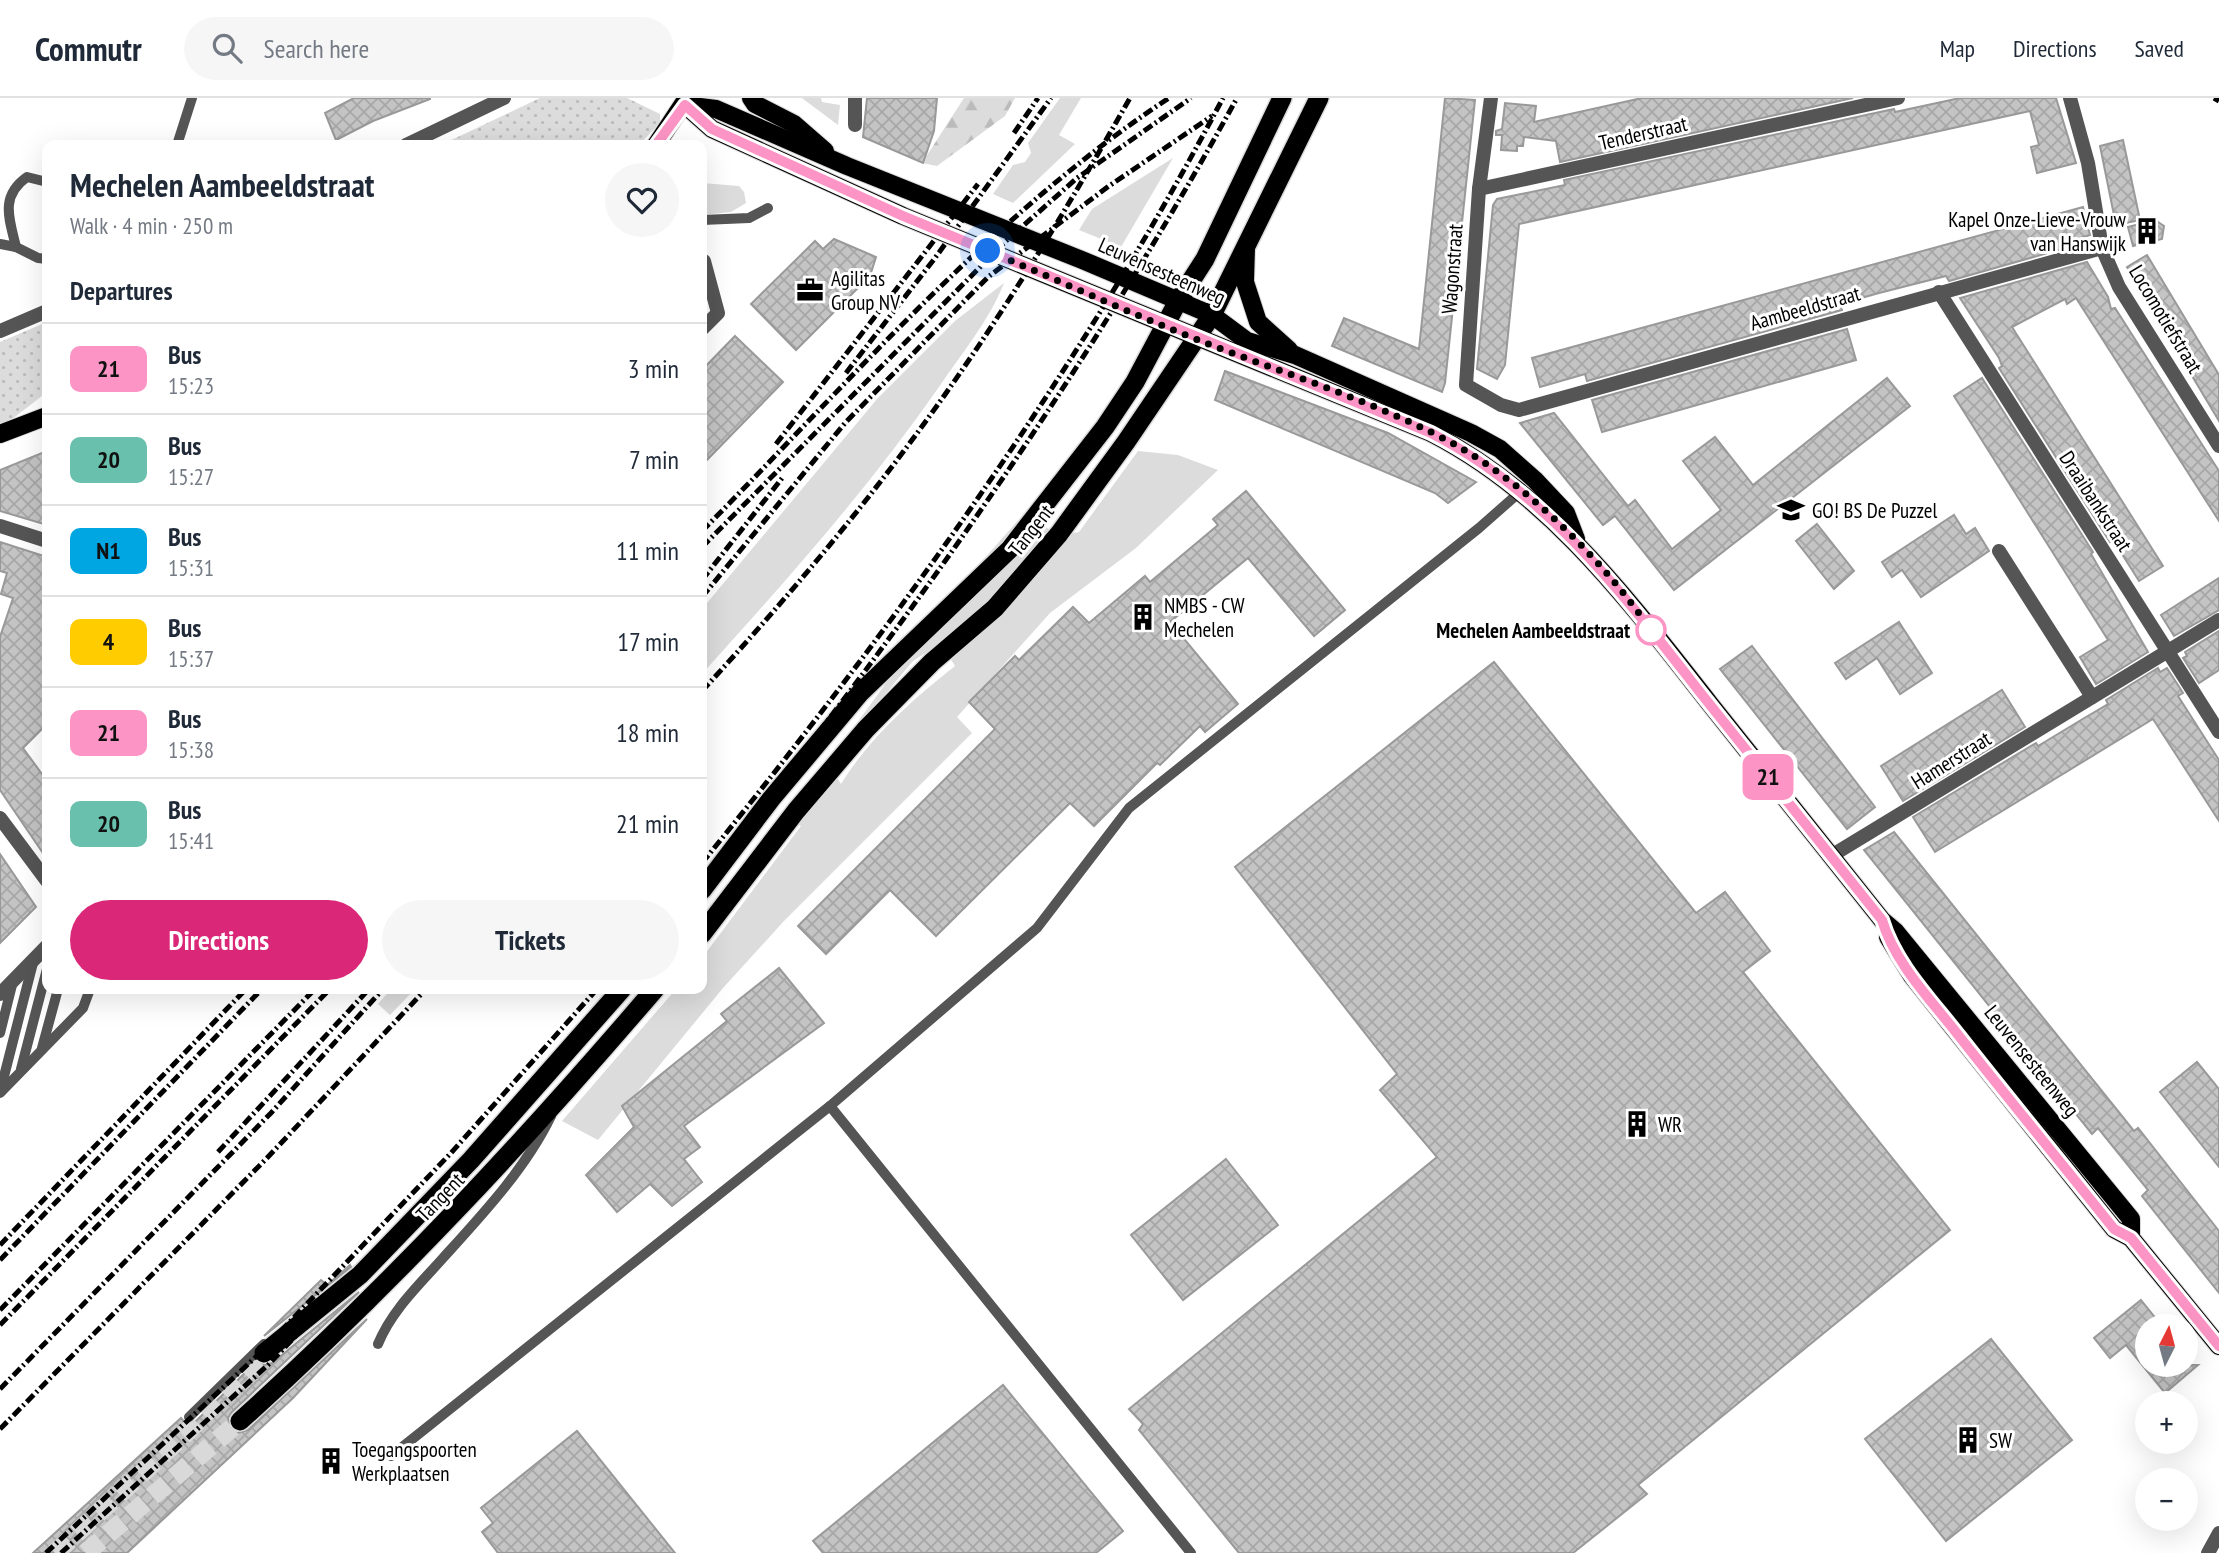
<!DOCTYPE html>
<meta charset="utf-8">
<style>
:root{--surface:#fff;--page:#f6f6f7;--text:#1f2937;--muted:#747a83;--line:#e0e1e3;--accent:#db2777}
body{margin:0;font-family:"PT Sans Narrow",sans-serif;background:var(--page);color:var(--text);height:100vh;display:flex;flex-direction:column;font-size:26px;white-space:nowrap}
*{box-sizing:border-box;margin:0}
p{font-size:23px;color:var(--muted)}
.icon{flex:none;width:38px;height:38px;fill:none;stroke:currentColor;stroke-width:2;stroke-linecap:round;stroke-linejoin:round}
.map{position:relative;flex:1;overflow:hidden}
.panel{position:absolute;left:42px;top:42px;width:665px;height:854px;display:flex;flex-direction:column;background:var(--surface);border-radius:14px;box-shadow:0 7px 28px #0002}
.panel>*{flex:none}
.badge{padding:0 14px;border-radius:10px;font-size:24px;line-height:46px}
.needle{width:46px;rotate:6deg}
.fabs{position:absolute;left:2135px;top:1216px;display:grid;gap:14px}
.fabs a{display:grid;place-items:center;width:63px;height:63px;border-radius:50%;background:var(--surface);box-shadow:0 7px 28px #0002;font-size:35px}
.you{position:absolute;width:35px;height:35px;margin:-18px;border:5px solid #fff;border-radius:50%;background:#1a73e8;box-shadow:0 0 0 10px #1a73e833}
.map>.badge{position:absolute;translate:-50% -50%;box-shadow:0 0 0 4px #fff}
h2{padding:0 28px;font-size:26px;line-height:63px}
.round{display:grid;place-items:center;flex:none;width:74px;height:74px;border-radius:37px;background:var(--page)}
.headline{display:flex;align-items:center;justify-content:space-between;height:119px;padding:0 28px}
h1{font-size:33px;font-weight:700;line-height:52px}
.action{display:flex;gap:14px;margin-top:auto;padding:14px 28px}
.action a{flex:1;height:80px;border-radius:42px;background:var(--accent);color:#fff;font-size:28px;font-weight:700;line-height:80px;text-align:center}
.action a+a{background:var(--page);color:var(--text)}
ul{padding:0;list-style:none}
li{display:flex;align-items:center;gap:21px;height:91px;padding:0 28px;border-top:2px solid var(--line)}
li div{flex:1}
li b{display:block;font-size:26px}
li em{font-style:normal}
li .badge{min-width:77px;font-weight:700;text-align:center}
header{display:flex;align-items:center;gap:42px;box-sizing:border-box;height:98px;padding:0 35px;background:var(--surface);border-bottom:2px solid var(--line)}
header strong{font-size:33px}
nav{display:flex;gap:38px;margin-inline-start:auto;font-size:24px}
.search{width:490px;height:63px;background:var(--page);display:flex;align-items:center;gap:18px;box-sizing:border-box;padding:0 24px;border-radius:38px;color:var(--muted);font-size:26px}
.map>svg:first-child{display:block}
.grass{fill:#dcdcdc}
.forest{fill:url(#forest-firs)}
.park{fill:url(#park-dots)}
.building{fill:url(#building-cross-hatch);stroke:#999;stroke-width:2}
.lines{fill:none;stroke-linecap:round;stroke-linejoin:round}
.trunk-tunnel{stroke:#d9d9d9;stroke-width:19;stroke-dasharray:19 10;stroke-linecap:butt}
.primary-casing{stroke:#dbdbdb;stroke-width:20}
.trunk-casing{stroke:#dbdbdb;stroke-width:22}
.service{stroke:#555;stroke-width:10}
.minor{stroke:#555;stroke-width:14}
.tertiary{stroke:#555;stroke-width:14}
.primary{stroke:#000;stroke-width:18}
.trunk{stroke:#000;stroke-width:19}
.rail{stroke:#000;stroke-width:5;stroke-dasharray:10 3.5 2 3.5;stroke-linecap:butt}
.line-casing{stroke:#fff;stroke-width:16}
.line{stroke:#fc95c5;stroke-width:10}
.walk{stroke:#000;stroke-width:7;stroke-dasharray:0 12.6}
.stop-dot{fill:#fff;stroke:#fc95c5;stroke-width:3.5}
.labels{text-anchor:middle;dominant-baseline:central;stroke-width:6;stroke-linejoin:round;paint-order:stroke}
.street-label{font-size:21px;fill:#000;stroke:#fff}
.poi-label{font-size:21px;fill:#000;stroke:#fff;text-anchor:start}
.stop-label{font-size:21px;font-weight:bold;fill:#000;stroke:#fff;text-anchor:end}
</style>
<header>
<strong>Commutr</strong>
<div class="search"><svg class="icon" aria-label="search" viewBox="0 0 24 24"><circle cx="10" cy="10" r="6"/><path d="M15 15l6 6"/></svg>Search here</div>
<nav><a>Map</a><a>Directions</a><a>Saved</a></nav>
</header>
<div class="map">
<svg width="2219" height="1455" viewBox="0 0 2219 1455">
<defs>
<pattern id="forest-firs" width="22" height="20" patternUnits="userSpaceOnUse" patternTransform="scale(1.75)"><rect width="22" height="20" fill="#dcdcdc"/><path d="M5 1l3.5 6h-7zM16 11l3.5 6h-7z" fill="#bbb"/></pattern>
<pattern id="park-dots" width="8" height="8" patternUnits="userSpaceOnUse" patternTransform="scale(1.75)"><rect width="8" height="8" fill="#dcdcdc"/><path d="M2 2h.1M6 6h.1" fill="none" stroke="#bbb" stroke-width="1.8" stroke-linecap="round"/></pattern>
<pattern id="building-cross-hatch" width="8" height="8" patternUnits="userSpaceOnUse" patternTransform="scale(1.75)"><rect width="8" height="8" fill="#c4c4c4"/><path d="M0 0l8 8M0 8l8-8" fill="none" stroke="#a7a7a7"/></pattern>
</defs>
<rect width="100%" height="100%" fill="#fff"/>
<g class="grass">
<path d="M802 0H821L822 4 840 7 838 27Z"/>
<path d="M1060 0H1081L1059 37 1075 46 1013 105 993 96 1013 67 1025 64 1031 55 1028 45Z"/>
<path d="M1173 60 1121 149 1079 132 1092 111Z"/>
<path d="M702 85 739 88 744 94 746 105 731 114 702 117Z"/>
<path d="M1004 185C989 223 962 255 939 289 868 391 786 483 702 576V511L877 301 955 223Z"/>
<path d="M1138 353 1178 357 1218 372 1136 450 1050 515 957 619 972 635 784 823 723 890 598 1042 562 1023 676 891H702V860L801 728 795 725 833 673 841 686C870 639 912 602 955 568L950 560 924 556 913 563 856 631 854 629 943 507 1030 409C1039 430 1057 439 1079 434Z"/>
<path d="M391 891H415L390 917 378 906Z"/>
</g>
<path class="forest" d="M964 0H1015L1005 18 937 68 922 65Z"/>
<g class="park">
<path d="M540 0H627L660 16V25L639 47H441Z"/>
<path d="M47 224V294L11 322 0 326V244Z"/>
</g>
<g class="building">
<path d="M354 0H430V1L373 23 336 42 325 15Z"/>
<path d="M867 0H937L934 33 923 65 863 39Z"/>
<path d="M1445 0 1475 2 1445 285 1442 294 1332 248 1344 220 1419 251Z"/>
<path d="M1642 0H1853L1560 64 1556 43 1524 39 1523 48H1517V53L1501 52 1502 37H1496V33L1502 31 1505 5 1536 8 1534 24Z"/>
<path d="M1960 0H2056L2076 65 2037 75 2031 49 2039 47 2030 13 1519 126 1505 267 1497 281 1477 271 1493 107 1497 101 1565 87 1564 82 1894 11 1895 14Z"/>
<path d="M2123 42 2140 122 2116 127 2100 48Z"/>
<path d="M2083 109 2090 137 2073 142 2076 147 1949 183 1946 178 1879 195 1840 206 1842 212 1587 283 1585 276 1540 289 1532 260Z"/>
<path d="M2155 122 2164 128 2162 141 2133 148 2128 129Z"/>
<path d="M834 141 876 159 870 178 796 252 751 206 815 143 823 151Z"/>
<path d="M2147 157 2219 277V323L2127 169Z"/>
<path d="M2087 164 2108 199 2111 211 2115 210 2219 373V423L2076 200 2067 206 2065 201 2012 229 2163 468 2139 483 2113 442 2110 444 1999 270 2002 268 1999 260 1960 200Z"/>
<path d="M1847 231 1856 262 1602 334 1592 302Z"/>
<path d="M735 238 783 284 702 367V272Z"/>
<path d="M1225 273 1388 335 1476 384 1448 405 1435 395 1215 302Z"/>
<path d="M1887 280 1910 308 1674 492 1615 418 1603 427 1520 325 1554 315 1628 408 1635 402 1672 451 1721 412 1683 363 1715 339 1753 387Z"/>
<path d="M1982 280 2093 454 2091 456 2148 554 2096 586 2080 559 2108 542 1954 298Z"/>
<path d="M47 353V427L0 413V372Z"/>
<path d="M1246 393 1345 512 1314 538 1248 460 1170 524 1238 606 1205 634 1200 628 1160 667 1157 665 1094 728 1070 705 936 838 890 792 826 856 798 828 995 631 969 604 1015 558 1019 562 1073 509 1089 525 1145 478 1150 484 1218 427 1213 421Z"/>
<path d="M1954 417 1966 436 1975 430 1989 453 1921 499 1902 472 1892 479 1882 464Z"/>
<path d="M1817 426 1854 473 1834 491 1796 443Z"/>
<path d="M0 444 47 459V626L23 650 47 683V761L0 692V539L13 500 1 496 7 475 0 473Z"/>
<path d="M2219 480V512L2174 538 2161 517Z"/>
<path d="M1899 524 1932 575 1900 596 1877 560 1846 581 1835 565Z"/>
<path d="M2219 533V572L2199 585 2183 560 2187 558 2185 554Z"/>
<path d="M1752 548 1875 709 1847 731 1720 571Z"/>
<path d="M1494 564 1696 815 1725 794 1770 853 1743 874 1950 1132 1638 1387 1647 1396 1573 1455H1239L1139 1332 1143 1326 1129 1311 1437 1059 1380 992 1397 976 1235 769Z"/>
<path d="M2158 570 2160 574 2167 570 2183 595 2178 598 2219 662V723L2153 621 1935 754 1913 719 2036 645 2038 648 2081 622 2108 606 2106 602Z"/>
<path d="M2002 592 2025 629 1903 703 1881 668Z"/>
<path d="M1894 734 2134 1033 2138 1030 2219 1133V1195L2142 1098 2148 1092 2098 1030 2092 1036 1864 752Z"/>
<path d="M0 756 36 809 0 845Z"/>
<path d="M779 870 824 925 684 1028 700 1049 684 1061 702 1084 672 1108 650 1086 617 1114 586 1077 634 1029 622 1008 727 923 721 916Z"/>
<path d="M2197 964 2219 991V1069L2160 994Z"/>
<path d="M1226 1061 1278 1127 1183 1202 1131 1137Z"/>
<path d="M350 1167 351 1169 264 1238 321 1182 327 1187Z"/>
<path d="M359 1194 232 1314 228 1320 231 1331 237 1335 248 1332 367 1221 293 1300 127 1455H33L181 1320 186 1326 194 1325 256 1264 265 1267 272 1265Z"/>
<path d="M2141 1202 2157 1222 2147 1228V1267H2198L2165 1295 2126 1247 2110 1260 2094 1240Z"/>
<path d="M1991 1241 2072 1342 1946 1443 1865 1341Z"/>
<path d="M1003 1287 1123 1433 1096 1455H823L813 1443Z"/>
<path d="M577 1333 675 1455H498L482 1434 493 1425 481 1410Z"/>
</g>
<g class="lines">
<g class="trunk-tunnel">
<path d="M55 1455 185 1336 264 1255"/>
<path d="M86 1455 240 1323"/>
</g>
<defs>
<g id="primary">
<path d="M751 0 755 6 794 26 825 53"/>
<path d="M685 7 712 31 903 118 1431 335C1550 396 1629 503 1710 606 1767 678 1825 750 1882 822L1895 833 2131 1121V1140"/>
<path d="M685 7 716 11 847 68 1082 162 1212 217 1247 243 1295 257 1471 335 1500 351 1535 382 1566 415 1576 441"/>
<path d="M656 47 687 0"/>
<path d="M1246 150 1245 184 1258 224 1289 252"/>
<path d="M0 336 47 318"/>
<path d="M1888 839 1912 878 2114 1131 2131 1140 2219 1248"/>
</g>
<g id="trunk">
<path d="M702 792 771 701 860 595 1010 451 1105 329 1135 284 1178 203 1205 161 1282 0"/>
<path d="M702 836 796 713 866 631 932 564 995 510 1059 436 1126 344 1212 217 1319 0"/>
<path d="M264 1255 360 1177 471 1062 622 891"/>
<path d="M240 1323C390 1188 524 1044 655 891"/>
</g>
</defs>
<use href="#primary" class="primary-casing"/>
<use href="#trunk" class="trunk-casing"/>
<g class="service">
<path d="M177 47 192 0"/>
<path d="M47 84 27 79C0 98 9 120 16 149L38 160 47 161"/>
<path d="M702 122 749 120 768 110"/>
<path d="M0 146 16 149"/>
<path d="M0 935 13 883"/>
<path d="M42 950 58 891"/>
<path d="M21 971 47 871"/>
<path d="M0 994 34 861"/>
<path d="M0 995 83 910 90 891"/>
<path d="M830 1008 1191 1455"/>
<path d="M378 1246C392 1212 419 1187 443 1160 482 1117 526 1070 551 1018"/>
<path d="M189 1319 264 1246"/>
<path d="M391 1358 830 1008 1037 830 1129 710 1479 430 1521 393"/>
</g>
<g class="minor">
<path d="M1491 0 1479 91 1466 287 1501 307 1519 312 2102 150"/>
<path d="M2070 0 2088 65 2102 150 2119 189 2219 348"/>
<path d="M855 27V0"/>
<path d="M1479 91 1898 0"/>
<path d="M1939 194 2219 634"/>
<path d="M702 231 718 215 704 163"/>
<path d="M0 428 47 443"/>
<path d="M1999 453 2092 599"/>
<path d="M0 720 47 783"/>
<path d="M1831 758 2219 522"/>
<path d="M0 896 47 848"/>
<path d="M2208 1455 2219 1435"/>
</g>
<g class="tertiary">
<path d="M406 47 504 0"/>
<path d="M0 233 47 213"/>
</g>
<use href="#primary" class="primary"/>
<use href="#trunk" class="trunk"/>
<g class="rail">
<path d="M2214 0 2219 3"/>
<path d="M1014 35 1038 0"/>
<path d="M846 275 935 160 1051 0"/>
<path d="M776 346 978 86"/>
<path d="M702 433C851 283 991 117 1169 0"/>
<path d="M702 449 1006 143 1077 80 1191 0"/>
<path d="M702 482 783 379"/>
<path d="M702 499 845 325 988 179 1109 88 1212 18"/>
<path d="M702 593C781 507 857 418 926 323 1001 220 1067 111 1130 0"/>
<path d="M702 765C896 526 1079 273 1223 0"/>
<path d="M702 783C901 536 1084 279 1237 0"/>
<path d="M218 1054 369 891"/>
<path d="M0 1147 246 891"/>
<path d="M0 1162 262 891"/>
<path d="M0 1212 315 891"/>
<path d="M0 1227 330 891"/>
<path d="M0 1291 271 1015 383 891"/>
<path d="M0 1331 267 1060 426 891"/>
<path d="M46 1455 260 1255 451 1055 597 891"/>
<path d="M61 1455 269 1266 460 1065 614 891"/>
</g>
</g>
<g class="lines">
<defs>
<path id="line" d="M656 47 685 7 712 31 903 118 1431 335C1547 394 1624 497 1703 598 1763 673 1822 748 1882 822 1895 866 1932 903 1959 938 2010 1003 2063 1067 2114 1131L2131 1140 2219 1248"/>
</defs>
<use href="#line" class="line-casing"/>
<use href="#line" class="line"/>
<path class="walk" d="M988 153C1058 182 1127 214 1198 242 1282 275 1384 306 1461 350 1533 392 1604 464 1651 532"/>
</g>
<defs>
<symbol id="building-bare" viewBox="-9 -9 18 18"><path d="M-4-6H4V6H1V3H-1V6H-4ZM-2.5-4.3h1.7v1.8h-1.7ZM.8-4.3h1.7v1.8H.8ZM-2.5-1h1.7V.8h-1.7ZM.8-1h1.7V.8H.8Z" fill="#000" stroke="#fff" stroke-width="2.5" paint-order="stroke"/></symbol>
<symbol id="office-bare" viewBox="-9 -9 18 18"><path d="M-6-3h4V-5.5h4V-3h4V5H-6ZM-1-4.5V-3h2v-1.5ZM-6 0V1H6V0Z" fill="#000" stroke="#fff" stroke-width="2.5" paint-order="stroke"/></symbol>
<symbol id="school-bare" viewBox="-9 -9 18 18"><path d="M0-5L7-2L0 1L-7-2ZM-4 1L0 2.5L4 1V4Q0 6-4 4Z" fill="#000" stroke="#fff" stroke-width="2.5" paint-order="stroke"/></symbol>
</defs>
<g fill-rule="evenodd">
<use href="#building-bare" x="2128" y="114" width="38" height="38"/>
<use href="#office-bare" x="791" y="173" width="38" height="38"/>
<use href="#school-bare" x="1772" y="393" width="38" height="38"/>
<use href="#building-bare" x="1124" y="500" width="38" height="38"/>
<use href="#building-bare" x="1618" y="1007" width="38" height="38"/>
<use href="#building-bare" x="1949" y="1323" width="38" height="38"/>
<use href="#building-bare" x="312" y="1344" width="38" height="38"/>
</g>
<circle class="stop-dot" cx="1651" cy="532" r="14"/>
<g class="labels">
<g class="street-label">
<text transform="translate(1643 35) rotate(-13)">Tenderstraat</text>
<text transform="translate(1452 171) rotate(-86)">Wagonstraat</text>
<text transform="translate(1162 173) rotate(24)">Leuvensesteenweg</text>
<text transform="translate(1805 210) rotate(-16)">Aambeeldstraat</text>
<text transform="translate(2166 221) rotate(59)">Locomotiefstraat</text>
<text transform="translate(2096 403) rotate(57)">Draaibankstraat</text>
<text transform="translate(1031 432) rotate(-52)">Tangent</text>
<text transform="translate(1951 662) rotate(-32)">Hamerstraat</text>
<text transform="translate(2032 963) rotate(51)">Leuvensesteenweg</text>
<text transform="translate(440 1099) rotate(-46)">Tangent</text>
</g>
<g class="poi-label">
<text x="2126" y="121" text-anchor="end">Kapel Onze-Lieve-Vrouw<tspan x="2126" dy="24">van Hanswijk</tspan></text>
<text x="831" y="180">Agilitas<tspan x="831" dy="24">Group NV</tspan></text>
<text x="1812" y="412">GO! BS De Puzzel</text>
<text x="1164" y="507">NMBS - CW<tspan x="1164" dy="24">Mechelen</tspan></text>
<text x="1658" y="1026">WR</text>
<text x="1989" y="1342">SW</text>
<text x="352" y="1351">Toegangspoorten<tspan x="352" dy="24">Werkplaatsen</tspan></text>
</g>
<g class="stop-label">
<text x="1630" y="532">Mechelen Aambeeldstraat</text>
</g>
</g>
</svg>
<div class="fabs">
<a><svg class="needle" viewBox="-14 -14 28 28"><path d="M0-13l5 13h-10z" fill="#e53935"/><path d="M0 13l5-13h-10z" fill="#747a83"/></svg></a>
<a>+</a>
<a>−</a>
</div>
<div class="you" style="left:988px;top:153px"></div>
<b class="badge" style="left:1768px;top:679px;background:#fc95c5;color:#111">21</b>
<section class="panel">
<div class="headline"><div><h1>Mechelen Aambeeldstraat</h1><p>Walk · 4 min · 250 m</p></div><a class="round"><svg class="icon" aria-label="heart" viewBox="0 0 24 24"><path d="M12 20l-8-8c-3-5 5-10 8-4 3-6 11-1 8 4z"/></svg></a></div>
<h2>Departures</h2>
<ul>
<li><span class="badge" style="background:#fc95c5;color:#111">21</span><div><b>Bus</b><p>15:23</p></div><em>3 min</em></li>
<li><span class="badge" style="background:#69c0ac;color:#111">20</span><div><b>Bus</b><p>15:27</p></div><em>7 min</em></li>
<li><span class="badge" style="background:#00a6e2;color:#111">N1</span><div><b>Bus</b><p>15:31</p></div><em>11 min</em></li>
<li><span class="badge" style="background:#fc0;color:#111">4</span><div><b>Bus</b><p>15:37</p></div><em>17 min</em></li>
<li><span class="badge" style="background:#fc95c5;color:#111">21</span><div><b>Bus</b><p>15:38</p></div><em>18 min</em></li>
<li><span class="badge" style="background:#69c0ac;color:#111">20</span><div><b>Bus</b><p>15:41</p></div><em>21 min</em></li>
</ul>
<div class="action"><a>Directions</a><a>Tickets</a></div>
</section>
</div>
